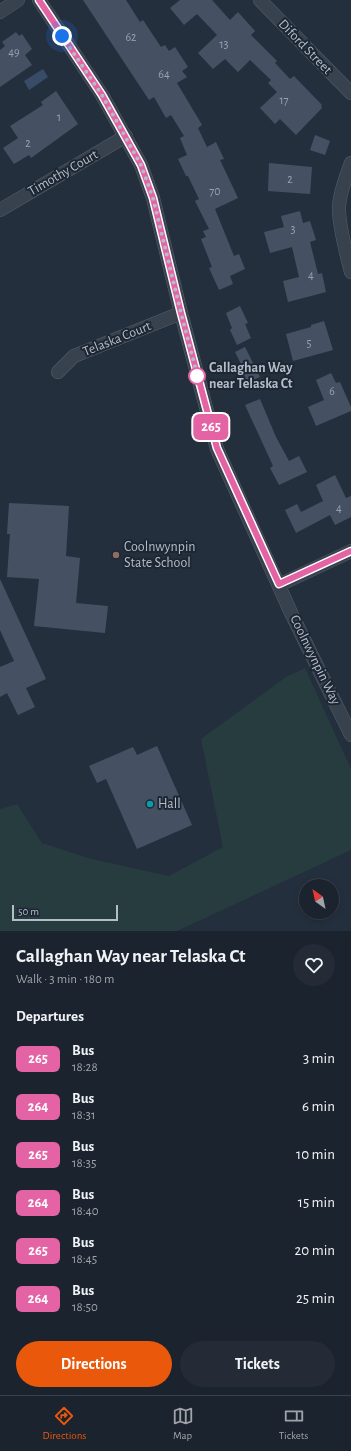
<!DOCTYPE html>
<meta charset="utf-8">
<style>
:root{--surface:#1b232e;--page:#242b36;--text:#f1f3f6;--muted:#a0a4aa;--line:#39404a;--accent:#ea580c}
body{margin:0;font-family:"Alegreya Sans",sans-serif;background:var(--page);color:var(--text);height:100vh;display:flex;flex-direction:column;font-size:15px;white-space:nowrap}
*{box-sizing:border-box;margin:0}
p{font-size:13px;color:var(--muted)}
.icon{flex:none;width:22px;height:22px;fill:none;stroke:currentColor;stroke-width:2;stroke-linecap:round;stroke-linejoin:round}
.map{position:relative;height:931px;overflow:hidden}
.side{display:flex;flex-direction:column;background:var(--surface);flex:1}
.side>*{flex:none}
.badge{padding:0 8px;border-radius:6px;font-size:14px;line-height:26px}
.needle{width:26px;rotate:327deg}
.tools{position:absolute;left:299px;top:879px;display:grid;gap:8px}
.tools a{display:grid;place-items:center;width:40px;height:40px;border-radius:50%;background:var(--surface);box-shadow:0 2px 6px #0003,0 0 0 1px var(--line);font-size:20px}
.scale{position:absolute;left:12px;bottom:10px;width:106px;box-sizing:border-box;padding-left:4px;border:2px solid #b4bcc9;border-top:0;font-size:11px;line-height:14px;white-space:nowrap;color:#b4bcc9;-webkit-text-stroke:3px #1d2633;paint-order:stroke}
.you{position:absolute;width:20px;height:20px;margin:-10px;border:3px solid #fff;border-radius:50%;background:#1a73e8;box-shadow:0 0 0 6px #1a73e833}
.map>.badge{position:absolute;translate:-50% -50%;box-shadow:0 0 0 2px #fff}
h2{padding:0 16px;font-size:15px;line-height:36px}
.round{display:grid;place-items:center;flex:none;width:42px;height:42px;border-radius:21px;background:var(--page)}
.summary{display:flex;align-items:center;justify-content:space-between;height:68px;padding:0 16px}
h1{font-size:19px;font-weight:700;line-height:30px}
.button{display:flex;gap:8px;margin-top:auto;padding:8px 16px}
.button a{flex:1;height:46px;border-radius:24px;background:var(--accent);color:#fff;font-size:16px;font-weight:700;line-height:46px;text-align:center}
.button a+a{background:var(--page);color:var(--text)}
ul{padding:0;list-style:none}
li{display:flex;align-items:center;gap:12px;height:48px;padding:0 16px}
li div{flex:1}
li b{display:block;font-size:15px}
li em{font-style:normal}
li .badge{min-width:44px;font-weight:700;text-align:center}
.dock{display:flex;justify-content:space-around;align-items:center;height:56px;border-top:1px solid var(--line);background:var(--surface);font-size:11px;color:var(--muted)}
.dock a{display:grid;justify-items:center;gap:2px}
.dock .selected{color:var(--accent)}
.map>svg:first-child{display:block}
.green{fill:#263c3f}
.water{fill:#394c67}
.building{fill:#455162}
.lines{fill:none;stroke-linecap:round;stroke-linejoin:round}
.minor-casing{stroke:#565f6c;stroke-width:14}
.minor{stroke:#38414e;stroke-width:13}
.line-casing{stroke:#fff;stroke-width:9}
.line{stroke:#e463a4;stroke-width:6}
.walk{stroke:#b4bcc9;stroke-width:4;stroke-dasharray:0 7.2}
.stop-dot{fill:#fff;stroke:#e463a4;stroke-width:2}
.education-dot{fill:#8d6e63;stroke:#1d2633;stroke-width:1.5}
.culture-dot{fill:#0f9aa8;stroke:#1d2633;stroke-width:1.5}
.labels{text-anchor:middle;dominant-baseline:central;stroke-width:4;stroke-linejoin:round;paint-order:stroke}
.number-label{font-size:12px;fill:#98a1af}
.street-label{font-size:14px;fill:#b4bcc9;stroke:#1d2633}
.stop-label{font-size:14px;font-weight:bold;fill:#b4bcc9;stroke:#1d2633;text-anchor:start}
.poi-label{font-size:14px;fill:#b4bcc9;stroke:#1d2633;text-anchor:start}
</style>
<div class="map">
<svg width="351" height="931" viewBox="0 0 351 931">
<rect width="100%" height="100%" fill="#242f3e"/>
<path class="green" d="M305 668 351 769V850L177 931H0V809L17 804 42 843 88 858 169 876 223 847 201 739 286 677Z"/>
<path class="water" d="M43 69 48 77 29 90 24 81Z"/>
<g class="building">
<path d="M83 0H126L140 22 143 20 161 47 165 45 169 51 175 47 188 67 182 71 187 77 177 83 202 125 198 128 207 147 216 142 224 159 220 160 238 198 215 209 234 256 239 254 245 269 230 276 233 284 219 290 209 268 212 267 201 239 206 237 203 231 209 229 195 201 199 199 188 176H186L178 159 187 155 180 138 184 136 171 115 166 118 154 97 149 100Z"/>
<path d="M180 0H212L230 20 238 12 255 31 251 35 277 61 275 63 290 79 294 76 322 105 321 106 322 108 296 135 280 119 275 124 260 108 277 92 268 83 271 80 250 60 238 72 225 59 213 69 198 53 217 35 197 14 184 25 170 8Z"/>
<path d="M16 32 19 36 22 34 32 49 25 55 32 65 0 87V50L5 46 2 42Z"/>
<path d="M56 91 78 124 31 158 29 155 14 164 3 148 18 138 10 126 43 105 41 102Z"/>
<path d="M315 135 330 141 325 155 310 150Z"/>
<path d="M269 163 312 167 310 194 268 191Z"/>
<path d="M300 211 303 223 310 221 316 240 310 242 318 274 322 273 326 292 288 302 283 281 299 277 292 247 270 253 264 232 284 227 281 216Z"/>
<path d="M240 306 248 323 245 324 251 338 237 345 230 330 232 328 226 313Z"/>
<path d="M324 321 333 350 293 361 286 334 311 327V325Z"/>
<path d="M245 347 260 377 243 385 236 370 241 368 239 364H241L235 352Z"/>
<path d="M331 373 336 383 340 382 351 407V411L316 426 308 407 324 400 316 380Z"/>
<path d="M260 399 276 437 289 461 299 456 307 472 279 485 270 468 273 466 245 405Z"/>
<path d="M335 475 346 498 351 496V517L335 525 330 515 296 533 285 510 297 504 301 512 323 501 316 485Z"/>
<path d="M9 503 69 506 66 556 80 558 76 603 108 606 105 633 34 626 39 579 7 577 10 534H7Z"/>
<path d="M0 579 46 679 26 688 35 707 18 715 7 693 0 697V667L14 661 0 630Z"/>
<path d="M157 746 192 825 137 849 106 779 97 783 89 766 133 747 137 755Z"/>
</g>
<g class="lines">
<defs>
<g id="minor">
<path d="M39 0 102 95 141 165 153 198 181 313 217 449 292 615 351 735"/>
<path d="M260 0 351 93"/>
<path d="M0 12 18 0"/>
<path d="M351 163C346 176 338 198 339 211 340 232 346 252 351 272"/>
<path d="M0 210 126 136"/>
<path d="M58 372 74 356 181 313"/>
<path d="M279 585 351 551"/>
</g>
</defs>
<use href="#minor" class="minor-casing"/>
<use href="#minor" class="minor"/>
</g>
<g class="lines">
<defs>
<path id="line" d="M39 0 102 95 141 165 153 198 181 313 217 448 279 584 351 551"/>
</defs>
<use href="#line" class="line-casing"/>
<use href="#line" class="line"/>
<path class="walk" d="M62 36 102 95 141 165 153 198 181 313 198 378 197 376"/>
</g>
<circle class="stop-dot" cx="197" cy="376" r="8"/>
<circle class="education-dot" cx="116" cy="555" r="4"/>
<circle class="culture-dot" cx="150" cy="804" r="4"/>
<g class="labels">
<g class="number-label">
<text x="131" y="37">62</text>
<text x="224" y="44">13</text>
<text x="14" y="52">49</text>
<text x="164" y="74">64</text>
<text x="284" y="100">17</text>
<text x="59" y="117">1</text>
<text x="28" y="143">2</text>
<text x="290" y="179">2</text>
<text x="215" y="191">70</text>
<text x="293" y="229">3</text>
<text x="311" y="275">4</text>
<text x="309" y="343">5</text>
<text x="332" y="391">6</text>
<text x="339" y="508">4</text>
</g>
<g class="street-label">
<text transform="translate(305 47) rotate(46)">Diford Street</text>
<text transform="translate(63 173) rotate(-30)">Timothy Court</text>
<text transform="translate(117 339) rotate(-22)">Telaska Court</text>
<text transform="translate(315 660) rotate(64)">Coolnwynpin Way</text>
</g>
<g class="stop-label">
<text x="209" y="368">Callaghan Way<tspan x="209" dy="16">near Telaska Ct</tspan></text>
</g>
<g class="poi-label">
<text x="124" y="547">Coolnwynpin<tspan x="124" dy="16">State School</tspan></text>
<text x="158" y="804">Hall</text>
</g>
</g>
</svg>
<div class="tools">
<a><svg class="needle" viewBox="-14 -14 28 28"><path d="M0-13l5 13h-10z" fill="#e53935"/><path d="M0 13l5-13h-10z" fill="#a0a4aa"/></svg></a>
</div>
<div class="scale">50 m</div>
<div class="you" style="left:62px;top:36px"></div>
<b class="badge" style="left:211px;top:427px;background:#e463a4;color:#fff">265</b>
</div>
<section class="side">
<div class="summary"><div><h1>Callaghan Way near Telaska Ct</h1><p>Walk · 3 min · 180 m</p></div><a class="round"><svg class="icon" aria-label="heart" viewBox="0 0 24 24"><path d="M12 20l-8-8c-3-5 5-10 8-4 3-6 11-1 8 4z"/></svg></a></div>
<h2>Departures</h2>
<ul>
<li><span class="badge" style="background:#e463a4;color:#fff">265</span><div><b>Bus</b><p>18:28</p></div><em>3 min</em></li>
<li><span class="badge" style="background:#e463a4;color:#fff">264</span><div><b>Bus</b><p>18:31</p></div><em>6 min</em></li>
<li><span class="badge" style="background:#e463a4;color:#fff">265</span><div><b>Bus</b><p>18:35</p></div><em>10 min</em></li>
<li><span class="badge" style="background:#e463a4;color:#fff">264</span><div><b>Bus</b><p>18:40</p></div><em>15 min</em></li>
<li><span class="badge" style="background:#e463a4;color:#fff">265</span><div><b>Bus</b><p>18:45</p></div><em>20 min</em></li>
<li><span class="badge" style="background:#e463a4;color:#fff">264</span><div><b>Bus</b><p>18:50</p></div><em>25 min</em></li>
</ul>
<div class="button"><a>Directions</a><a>Tickets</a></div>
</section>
<nav class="dock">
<a class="selected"><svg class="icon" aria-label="directions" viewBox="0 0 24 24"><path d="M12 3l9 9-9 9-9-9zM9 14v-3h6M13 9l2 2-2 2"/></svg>Directions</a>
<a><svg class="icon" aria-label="map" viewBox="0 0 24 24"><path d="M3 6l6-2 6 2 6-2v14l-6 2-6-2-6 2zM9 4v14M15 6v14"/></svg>Map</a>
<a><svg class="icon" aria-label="tickets" viewBox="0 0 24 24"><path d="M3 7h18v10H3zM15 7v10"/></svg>Tickets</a>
</nav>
